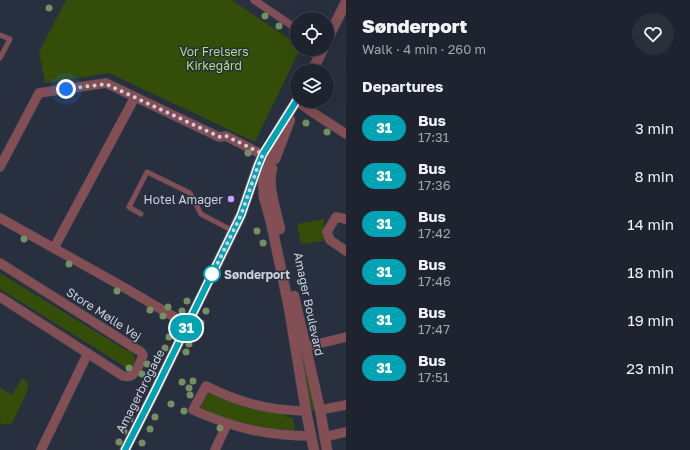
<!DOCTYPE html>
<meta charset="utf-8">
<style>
:root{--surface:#1e232f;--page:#2b2f3b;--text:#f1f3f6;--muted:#a1a4aa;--line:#3c404b}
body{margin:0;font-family:"Golos Text",sans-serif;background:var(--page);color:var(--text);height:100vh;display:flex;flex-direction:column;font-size:15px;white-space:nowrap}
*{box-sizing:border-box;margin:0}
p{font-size:13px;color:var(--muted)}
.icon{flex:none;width:22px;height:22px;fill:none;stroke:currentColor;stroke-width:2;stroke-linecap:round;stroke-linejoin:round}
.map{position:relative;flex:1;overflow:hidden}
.sheet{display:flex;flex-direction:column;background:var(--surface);width:344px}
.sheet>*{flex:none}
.badge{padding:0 8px;border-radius:13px;font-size:14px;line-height:26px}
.tools{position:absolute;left:290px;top:12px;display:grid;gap:8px}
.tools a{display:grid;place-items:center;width:44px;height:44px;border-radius:50%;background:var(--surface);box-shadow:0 4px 16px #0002,0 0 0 1px var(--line);font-size:20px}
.you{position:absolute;width:20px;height:20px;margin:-10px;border:3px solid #fff;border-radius:50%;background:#1a73e8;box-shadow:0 0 0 6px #1a73e833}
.map>.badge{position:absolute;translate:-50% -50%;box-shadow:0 0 0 2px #fff}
h2{padding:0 16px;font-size:15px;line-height:36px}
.round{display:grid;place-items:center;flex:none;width:42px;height:42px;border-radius:21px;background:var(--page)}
.summary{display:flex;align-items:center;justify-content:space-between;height:68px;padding:0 16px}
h1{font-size:19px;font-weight:800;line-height:30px}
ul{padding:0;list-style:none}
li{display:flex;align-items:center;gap:12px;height:48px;padding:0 16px}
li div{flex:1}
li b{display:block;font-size:15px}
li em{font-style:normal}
li .badge{min-width:44px;font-weight:700;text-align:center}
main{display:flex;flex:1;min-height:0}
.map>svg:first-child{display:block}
.green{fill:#344d09}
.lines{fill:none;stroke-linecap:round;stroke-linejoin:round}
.service-casing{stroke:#464c5b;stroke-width:5.5}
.pedestrian-casing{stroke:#464c5b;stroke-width:8}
.minor-casing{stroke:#464c5b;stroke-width:10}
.tertiary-casing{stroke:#464c5b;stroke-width:11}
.service{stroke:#834e54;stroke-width:4.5}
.pedestrian{stroke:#834e54;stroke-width:7}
.minor{stroke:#834e54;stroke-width:9}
.tertiary{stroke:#834e54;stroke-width:10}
.tree{fill:#758f63}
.line-casing{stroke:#fff;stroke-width:9}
.line{stroke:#00a3b4;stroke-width:6}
.walk{stroke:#ccd1dc;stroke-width:4;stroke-dasharray:0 7.2}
.poi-dot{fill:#d09dff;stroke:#282f3f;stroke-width:1.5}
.stop-dot{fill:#fff;stroke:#00a3b4;stroke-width:2}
.labels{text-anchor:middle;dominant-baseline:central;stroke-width:3;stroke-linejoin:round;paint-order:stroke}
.park-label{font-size:12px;fill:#b4de80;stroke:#282f3f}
.poi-label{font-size:12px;fill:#ccd1dc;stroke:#282f3f;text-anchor:end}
.stop-label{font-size:12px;font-weight:bold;fill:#ccd1dc;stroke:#282f3f;text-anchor:start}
.street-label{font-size:12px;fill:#ccd1dc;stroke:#282f3f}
</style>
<main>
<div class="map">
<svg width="346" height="450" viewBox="0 0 346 450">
<rect width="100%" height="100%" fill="#282f3f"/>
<g class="green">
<path d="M66 0H232L297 44V49H300L255 142 109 73 45 83 39 52Z"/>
<path d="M324 219V241L301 244 297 224Z"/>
<path d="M284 255 316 410 310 411 280 256Z"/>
<path d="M0 273 126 350 130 349C136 356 137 365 129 370L116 361 0 289Z"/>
<path d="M22 378 28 383 27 392 13 421 12 423 4 425 0 423V387L12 395Z"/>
<path d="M209 392 285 412 286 417 293 418 295 430 273 429 228 420 201 408 200 405 205 394Z"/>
</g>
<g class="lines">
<defs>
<g id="service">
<path d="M0 35 10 39 0 58"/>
<path d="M141 214 129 207 147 172 190 193 201 214 233 231"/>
</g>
<path id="pedestrian" d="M254 0 297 29"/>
<g id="minor">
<path d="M297 101 309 110 346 134"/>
<path d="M0 167 39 93 106 83 219 137 226 136 263 155"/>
<path d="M0 218 125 288 188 325"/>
<path d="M346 219 336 217 327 232 330 240 346 251"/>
<path d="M54 248 135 97"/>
<path d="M0 263 141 352 143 355C141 360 136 375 130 376 128 377 125 376 123 376L0 297"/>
<path d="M305 347 346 337"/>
<path d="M320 410 346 405"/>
<path d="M306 411C268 410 240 403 206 386L193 410C234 428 267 436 311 436"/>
<path d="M324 437 346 432"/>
<path d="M41 450 88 353"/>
<path d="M215 450 227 424"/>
</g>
<g id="tertiary">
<path d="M327 40 346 2"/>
<path d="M312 71 323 49"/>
<path d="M273 149 267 162 265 172 263 181 264 197 271 222 289 308 306 411 314 450"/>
<path d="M275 159 290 120"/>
<path d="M272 168C267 186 276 211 280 229"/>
<path d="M294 296 320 410 327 450"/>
<path d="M125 450 154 393 241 215 258 165 263 155 297 100"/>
</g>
</defs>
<use href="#service" class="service-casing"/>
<use href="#pedestrian" class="pedestrian-casing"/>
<use href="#minor" class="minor-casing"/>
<use href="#tertiary" class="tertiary-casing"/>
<use href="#service" class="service"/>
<use href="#pedestrian" class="pedestrian"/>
<use href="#minor" class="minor"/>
<use href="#tertiary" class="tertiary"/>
</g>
<g class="tree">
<circle cx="49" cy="8" r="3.5"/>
<circle cx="265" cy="16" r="3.5"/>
<circle cx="279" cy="26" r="3.5"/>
<circle cx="293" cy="35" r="3.5"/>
<circle cx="306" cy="123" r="3.5"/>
<circle cx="327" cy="132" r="3.5"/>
<circle cx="248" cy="153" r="3.5"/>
<circle cx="257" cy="231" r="3.5"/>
<circle cx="24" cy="239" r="3.5"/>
<circle cx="263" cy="243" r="3.5"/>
<circle cx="69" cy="264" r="3.5"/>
<circle cx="117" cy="291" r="3.5"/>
<circle cx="187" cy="301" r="3.5"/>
<circle cx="168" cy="307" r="3.5"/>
<circle cx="150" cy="310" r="3.5"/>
<circle cx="182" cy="311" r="3.5"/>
<circle cx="206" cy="311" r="3.5"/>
<circle cx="163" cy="316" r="3.5"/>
<circle cx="201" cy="323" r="3.5"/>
<circle cx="174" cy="328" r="3.5"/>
<circle cx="195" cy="334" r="3.5"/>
<circle cx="169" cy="337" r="3.5"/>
<circle cx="189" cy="344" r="3.5"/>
<circle cx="165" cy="348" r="3.5"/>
<circle cx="186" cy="352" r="3.5"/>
<circle cx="147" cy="364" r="3.5"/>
<circle cx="129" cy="368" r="3.5"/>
<circle cx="142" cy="374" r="3.5"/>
<circle cx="193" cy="381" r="3.5"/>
<circle cx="182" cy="382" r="3.5"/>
<circle cx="189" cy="388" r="3.5"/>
<circle cx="190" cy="395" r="3.5"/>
<circle cx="171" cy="404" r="3.5"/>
<circle cx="135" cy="408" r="3.5"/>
<circle cx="184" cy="411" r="3.5"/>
<circle cx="155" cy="417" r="3.5"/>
<circle cx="130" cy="419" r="3.5"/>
<circle cx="220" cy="428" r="3.5"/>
<circle cx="150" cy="429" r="3.5"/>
<circle cx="124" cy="431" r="3.5"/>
<circle cx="119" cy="442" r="3.5"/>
<circle cx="142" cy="443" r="3.5"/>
</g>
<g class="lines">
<defs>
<path id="line" d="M125 450 154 393 241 215 258 166 263 154 297 100"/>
</defs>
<use href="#line" class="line-casing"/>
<use href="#line" class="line"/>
<path class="walk" d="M66 89 106 84 220 137 226 136 263 154 258 166 241 215 211 277 212 274"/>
</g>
<circle class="poi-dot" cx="231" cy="199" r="4"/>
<circle class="stop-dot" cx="212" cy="274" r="8"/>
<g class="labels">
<g class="park-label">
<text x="214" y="51">Vor Frelsers<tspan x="214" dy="14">Kirkegård</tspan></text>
</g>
<g class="poi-label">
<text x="223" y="199">Hotel Amager</text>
</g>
<g class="stop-label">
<text x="224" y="274">Sønderport</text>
</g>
<g class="street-label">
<text transform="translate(309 304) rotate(78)">Amager Boulevard</text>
<text transform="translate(104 314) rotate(33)">Store Mølle Vej</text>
<text transform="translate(140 391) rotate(-63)">Amagerbrogade</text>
</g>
</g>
</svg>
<div class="tools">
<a><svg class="icon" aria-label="locate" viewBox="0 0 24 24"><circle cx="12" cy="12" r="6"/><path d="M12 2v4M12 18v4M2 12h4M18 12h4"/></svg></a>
<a><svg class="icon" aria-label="layers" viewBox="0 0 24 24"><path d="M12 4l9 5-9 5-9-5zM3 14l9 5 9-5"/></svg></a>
</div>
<div class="you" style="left:66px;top:89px"></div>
<b class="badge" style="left:186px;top:328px;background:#00a3b4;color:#fff">31</b>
</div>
<section class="sheet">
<div class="summary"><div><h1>Sønderport</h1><p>Walk · 4 min · 260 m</p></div><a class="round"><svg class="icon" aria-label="heart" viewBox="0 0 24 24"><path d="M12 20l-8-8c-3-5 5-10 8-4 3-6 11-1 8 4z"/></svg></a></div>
<h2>Departures</h2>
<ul>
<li><span class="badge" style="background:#00a3b4;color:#fff">31</span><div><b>Bus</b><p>17:31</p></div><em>3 min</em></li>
<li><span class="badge" style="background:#00a3b4;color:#fff">31</span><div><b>Bus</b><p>17:36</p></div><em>8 min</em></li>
<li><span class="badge" style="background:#00a3b4;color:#fff">31</span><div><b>Bus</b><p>17:42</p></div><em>14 min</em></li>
<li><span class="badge" style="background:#00a3b4;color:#fff">31</span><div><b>Bus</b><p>17:46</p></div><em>18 min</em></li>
<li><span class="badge" style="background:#00a3b4;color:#fff">31</span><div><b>Bus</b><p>17:47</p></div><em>19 min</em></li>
<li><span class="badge" style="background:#00a3b4;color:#fff">31</span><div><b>Bus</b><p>17:51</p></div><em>23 min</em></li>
</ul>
</section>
</main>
